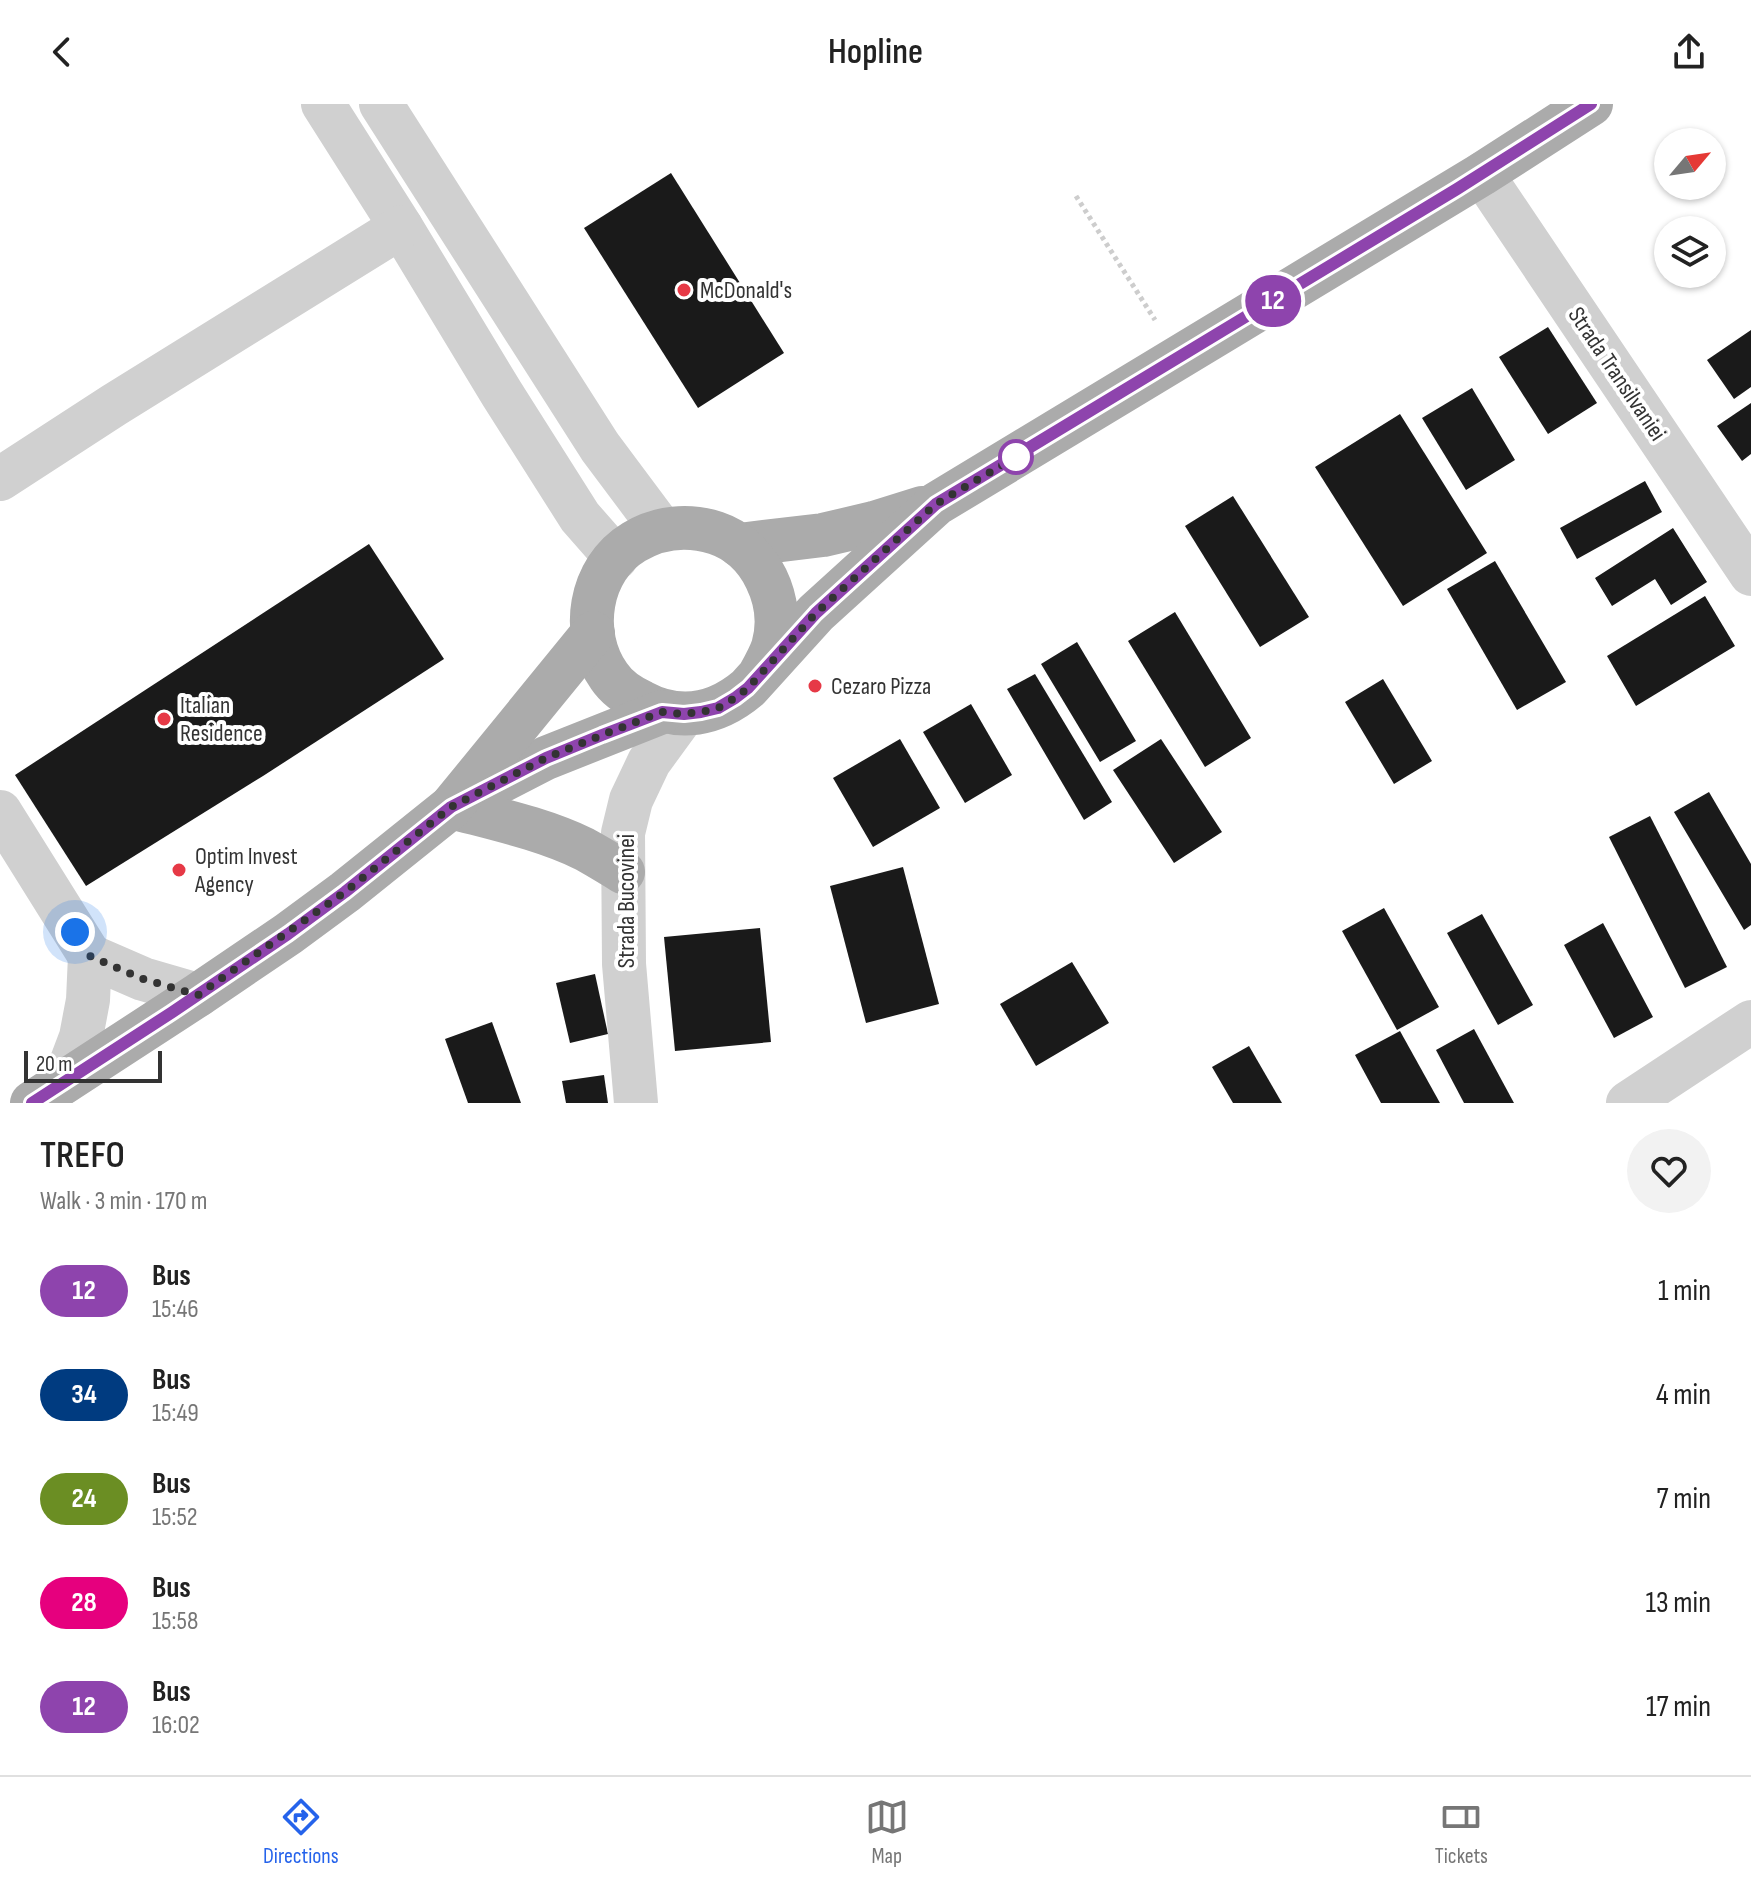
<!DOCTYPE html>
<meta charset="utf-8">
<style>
:root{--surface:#fff;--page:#f2f2f2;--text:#222;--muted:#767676;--line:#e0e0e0;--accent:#2563eb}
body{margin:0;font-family:"Sofia Sans Condensed",sans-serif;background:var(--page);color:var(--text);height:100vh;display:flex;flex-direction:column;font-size:30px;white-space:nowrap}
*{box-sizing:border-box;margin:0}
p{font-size:26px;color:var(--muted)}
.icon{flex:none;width:44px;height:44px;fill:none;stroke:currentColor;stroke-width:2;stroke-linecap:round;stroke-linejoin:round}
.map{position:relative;height:999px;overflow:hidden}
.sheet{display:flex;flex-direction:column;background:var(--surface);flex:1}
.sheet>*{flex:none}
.badge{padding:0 16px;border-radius:26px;font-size:28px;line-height:52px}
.needle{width:52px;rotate:61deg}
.controls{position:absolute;left:1654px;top:24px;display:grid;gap:16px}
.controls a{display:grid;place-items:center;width:72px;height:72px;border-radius:50%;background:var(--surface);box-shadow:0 2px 6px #0004;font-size:40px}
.scale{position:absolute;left:24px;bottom:20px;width:138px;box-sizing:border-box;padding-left:8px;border:4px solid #333;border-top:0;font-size:22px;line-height:28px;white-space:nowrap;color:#333;-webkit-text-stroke:6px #fff;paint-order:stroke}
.you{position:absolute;width:40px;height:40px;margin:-20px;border:6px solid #fff;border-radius:50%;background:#1a73e8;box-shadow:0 0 0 12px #1a73e833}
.map>.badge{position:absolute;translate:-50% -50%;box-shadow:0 0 0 4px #fff}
.round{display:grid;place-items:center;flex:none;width:84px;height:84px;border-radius:42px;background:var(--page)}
.summary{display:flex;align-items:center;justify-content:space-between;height:136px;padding:0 40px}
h1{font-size:38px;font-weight:600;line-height:60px}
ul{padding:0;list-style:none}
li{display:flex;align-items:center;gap:24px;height:104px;padding:0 40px}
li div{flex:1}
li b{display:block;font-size:30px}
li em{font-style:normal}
li .badge{min-width:88px;font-weight:700;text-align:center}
header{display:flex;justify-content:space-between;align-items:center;height:104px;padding:0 40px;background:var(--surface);font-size:36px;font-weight:600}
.tab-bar{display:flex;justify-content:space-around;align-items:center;height:112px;border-top:2px solid var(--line);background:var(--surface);font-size:22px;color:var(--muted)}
.tab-bar a{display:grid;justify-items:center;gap:4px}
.tab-bar .current{color:var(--accent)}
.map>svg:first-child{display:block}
.building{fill:#1a1a1a}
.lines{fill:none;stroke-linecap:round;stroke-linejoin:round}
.path{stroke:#cdcdcd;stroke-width:5;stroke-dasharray:4 4;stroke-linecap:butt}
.minor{stroke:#d0d0d0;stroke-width:44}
.major{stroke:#ababab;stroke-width:44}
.line-casing{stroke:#fff;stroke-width:18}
.line{stroke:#8e44ad;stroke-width:12}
.walk{stroke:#333;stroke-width:8;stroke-dasharray:0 14.4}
.poi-dot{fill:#e63946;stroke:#fff;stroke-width:3}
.stop-dot{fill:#fff;stroke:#8e44ad;stroke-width:4}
.labels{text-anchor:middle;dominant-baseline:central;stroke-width:8;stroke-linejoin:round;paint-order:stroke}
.poi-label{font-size:24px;fill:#333;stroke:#fff;text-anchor:start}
.street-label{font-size:24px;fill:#333;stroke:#fff}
</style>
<header><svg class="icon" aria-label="back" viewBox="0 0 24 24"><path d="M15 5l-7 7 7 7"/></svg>Hopline<svg class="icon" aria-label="share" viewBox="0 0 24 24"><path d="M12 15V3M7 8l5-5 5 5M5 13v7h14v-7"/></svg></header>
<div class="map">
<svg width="1751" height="999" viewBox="0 0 1751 999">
<rect width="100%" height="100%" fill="#fff"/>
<g class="building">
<path d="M671 69 784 249 698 304 584 124Z"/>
<path d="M1548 223 1597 299 1548 330 1499 253Z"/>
<path d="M1751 226V283L1734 295 1707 256Z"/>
<path d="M1472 284 1515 356 1466 386 1422 314Z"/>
<path d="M1751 299V350L1742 357 1717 322Z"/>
<path d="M1400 310 1487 449 1403 502 1315 363Z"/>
<path d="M1645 377 1662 408 1577 455 1560 424Z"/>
<path d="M1233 392 1309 513 1260 543 1185 422Z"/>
<path d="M1673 424 1707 478 1671 501 1655 475 1612 502 1595 474Z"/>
<path d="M369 440 444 555 263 672 86 782 15 671Z"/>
<path d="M1495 457 1566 578 1517 606 1447 485Z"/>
<path d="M1705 492 1735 542 1636 602 1607 552Z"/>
<path d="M1175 508 1251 634 1205 663 1128 537Z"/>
<path d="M1077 538 1136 637 1100 658 1041 560Z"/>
<path d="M1035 570 1112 698 1084 716 1007 585Z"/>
<path d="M1383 575 1432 657 1394 680 1345 598Z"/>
<path d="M971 600 1012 671 965 699 923 628Z"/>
<path d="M900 635 940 704 873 743 833 674Z"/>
<path d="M1161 635 1222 728 1174 759 1113 666Z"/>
<path d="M1709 688 1751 760V821L1744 826 1674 708Z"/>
<path d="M1650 712 1727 863 1685 884 1609 733Z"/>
<path d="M903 763 939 900 866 919 830 782Z"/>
<path d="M1384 804 1439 903 1397 926 1342 827Z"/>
<path d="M1482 810 1533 901 1498 921 1447 829Z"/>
<path d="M1603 819 1653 913 1614 934 1564 841Z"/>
<path d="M760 824 771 938 675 947 664 833Z"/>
<path d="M1072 858 1109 919 1036 962 1000 900Z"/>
<path d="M595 870 608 930 570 939 556 879Z"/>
<path d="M492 918 521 999H468L445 935Z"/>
<path d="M1474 925 1514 999H1464L1436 946Z"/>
<path d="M1400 927 1440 999H1381L1355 951Z"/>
<path d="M1249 942 1282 999H1233L1212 963Z"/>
<path d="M604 971 608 999H566L562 977Z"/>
</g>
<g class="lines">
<path class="path" d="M1076 92 1155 216"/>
<g class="minor">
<path d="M323 0 401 123 502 290 580 413 616 454"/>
<path d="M381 0 600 343 662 426"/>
<path d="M1482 70 1751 470"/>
<path d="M0 375 114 301 401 123"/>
<path d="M0 708 90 852"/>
<path d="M64 978 81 933 88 896 90 852 143 875 198 891"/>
<path d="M636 999 624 860 623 729 631 696 649 658 684 610"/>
<path d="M1628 999 1751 918"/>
</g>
<g class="major">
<path d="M739 441 823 431 874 419 922 404"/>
<path d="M760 570C765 561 770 552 773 543 786 498 761 444 716 429 688 420 659 423 634 438 589 465 579 530 609 572 617 584 629 592 642 598 679 618 716 611 748 584L816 509 936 400 1482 70 1591 0"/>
<path d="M468 694 546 654 662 608"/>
<path d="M451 703C496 715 543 725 584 745 597 752 610 760 623 768"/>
<path d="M32 999 198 891 288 830 345 788 451 703 593 529"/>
</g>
</g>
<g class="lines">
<defs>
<path id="line" d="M32 999 171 909 288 830 345 788 451 703 546 654 602 631 662 608 684 610 701 608 718 604 735 594 748 584 816 509 936 400 1457 85 1591 0"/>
</defs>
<use href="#line" class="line-casing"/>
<use href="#line" class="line"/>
<path class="walk" d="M75 828 90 852 143 875 198 891 345 788 451 703 546 654 602 631 662 608 684 610 701 608 718 604 735 594 748 584 816 509 936 400 1016 353"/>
</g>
<g class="poi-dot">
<circle cx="684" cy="186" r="8"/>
<circle cx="815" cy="582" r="8"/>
<circle cx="164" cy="615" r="8"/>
<circle cx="179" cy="766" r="8"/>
</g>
<circle class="stop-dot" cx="1016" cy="353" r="16"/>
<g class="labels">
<g class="poi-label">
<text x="700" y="186">McDonald's</text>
<text x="831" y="582">Cezaro Pizza</text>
<text x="180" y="601">Italian<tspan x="180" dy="28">Residence</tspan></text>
<text x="195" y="752">Optim Invest<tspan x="195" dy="28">Agency</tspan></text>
</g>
<g class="street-label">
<text transform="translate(1617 270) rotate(56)">Strada Transilvaniei</text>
<text transform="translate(626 797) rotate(-90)">Strada Bucovinei</text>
</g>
</g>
</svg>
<div class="controls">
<a><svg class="needle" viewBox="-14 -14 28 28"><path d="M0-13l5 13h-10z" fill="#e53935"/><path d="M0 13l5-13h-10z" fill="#767676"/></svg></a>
<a><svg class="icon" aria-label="layers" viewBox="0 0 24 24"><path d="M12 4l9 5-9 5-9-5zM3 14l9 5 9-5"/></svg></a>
</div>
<div class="scale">20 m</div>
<div class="you" style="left:75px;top:828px"></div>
<b class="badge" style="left:1273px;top:197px;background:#8e44ad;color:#fff">12</b>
</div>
<section class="sheet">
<div class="summary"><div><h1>TREFO</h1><p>Walk · 3 min · 170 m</p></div><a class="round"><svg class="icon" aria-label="heart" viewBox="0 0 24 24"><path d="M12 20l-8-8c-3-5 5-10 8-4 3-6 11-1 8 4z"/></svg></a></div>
<ul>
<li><span class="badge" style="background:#8e44ad;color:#fff">12</span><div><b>Bus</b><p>15:46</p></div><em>1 min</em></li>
<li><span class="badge" style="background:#003b80;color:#fff">34</span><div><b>Bus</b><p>15:49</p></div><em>4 min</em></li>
<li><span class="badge" style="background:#6b8e23;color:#fff">24</span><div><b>Bus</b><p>15:52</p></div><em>7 min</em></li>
<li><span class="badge" style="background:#e6007e;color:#fff">28</span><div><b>Bus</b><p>15:58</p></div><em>13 min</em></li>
<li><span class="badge" style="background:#8e44ad;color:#fff">12</span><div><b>Bus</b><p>16:02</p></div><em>17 min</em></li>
</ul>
</section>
<nav class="tab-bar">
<a class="current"><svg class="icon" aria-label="directions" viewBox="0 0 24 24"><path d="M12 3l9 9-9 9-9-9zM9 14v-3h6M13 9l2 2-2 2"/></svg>Directions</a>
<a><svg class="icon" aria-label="map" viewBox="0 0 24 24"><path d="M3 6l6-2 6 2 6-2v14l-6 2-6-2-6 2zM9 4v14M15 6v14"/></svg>Map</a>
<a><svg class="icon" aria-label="tickets" viewBox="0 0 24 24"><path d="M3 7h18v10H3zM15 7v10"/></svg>Tickets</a>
</nav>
